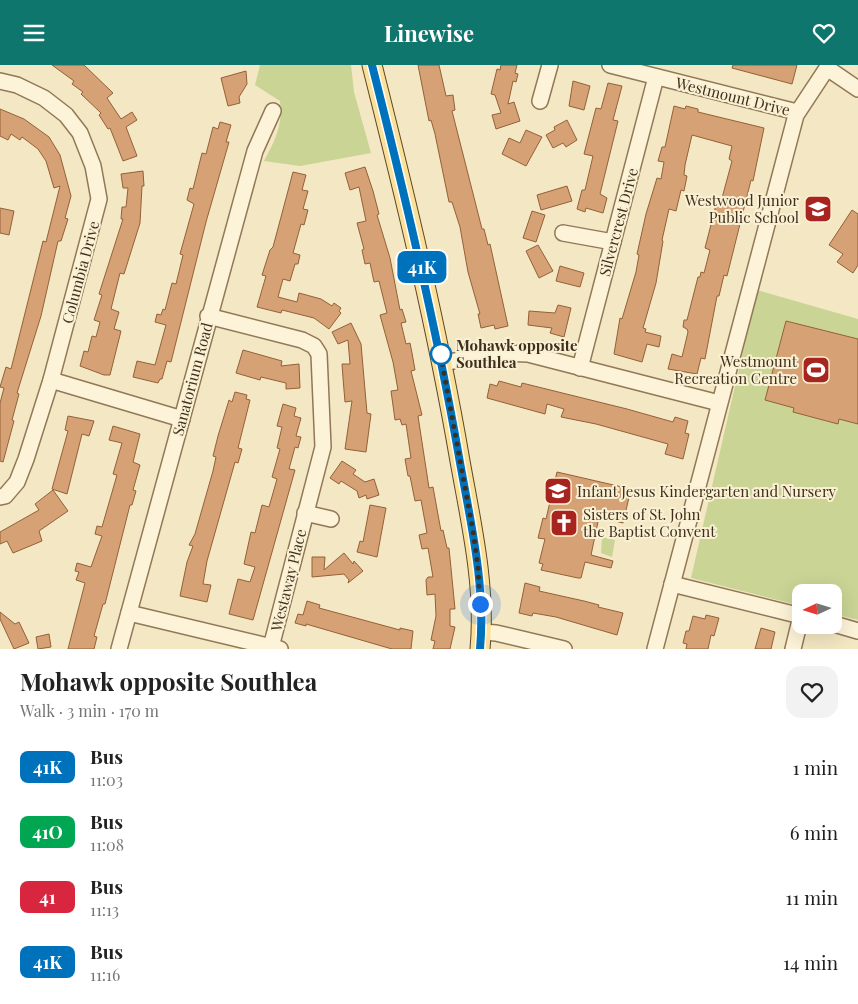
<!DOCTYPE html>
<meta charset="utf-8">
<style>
:root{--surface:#fff;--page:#f2f2f2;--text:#222;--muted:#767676;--accent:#0f766e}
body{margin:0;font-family:"Playfair Display",serif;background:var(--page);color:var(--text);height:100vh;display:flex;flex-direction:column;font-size:19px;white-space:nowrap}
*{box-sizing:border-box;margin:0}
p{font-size:16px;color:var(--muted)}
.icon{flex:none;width:28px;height:28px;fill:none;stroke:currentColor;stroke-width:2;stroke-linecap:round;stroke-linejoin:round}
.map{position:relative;height:584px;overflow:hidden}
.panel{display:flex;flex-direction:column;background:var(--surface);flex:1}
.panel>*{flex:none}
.badge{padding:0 10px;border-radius:8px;font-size:18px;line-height:32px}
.needle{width:32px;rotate:266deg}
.fabs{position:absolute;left:792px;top:519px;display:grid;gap:10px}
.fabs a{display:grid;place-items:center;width:50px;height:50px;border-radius:10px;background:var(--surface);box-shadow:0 5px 20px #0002;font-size:25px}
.you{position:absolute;width:25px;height:25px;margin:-12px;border:4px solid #fff;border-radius:50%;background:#1a73e8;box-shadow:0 0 0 8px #1a73e833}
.map>.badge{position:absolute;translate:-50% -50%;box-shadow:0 0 0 2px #fff}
.round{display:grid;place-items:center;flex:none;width:52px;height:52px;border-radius:15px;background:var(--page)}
.headline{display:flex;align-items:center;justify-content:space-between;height:85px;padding:0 20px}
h1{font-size:24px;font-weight:700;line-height:38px}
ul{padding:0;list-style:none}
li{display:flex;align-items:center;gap:15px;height:65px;padding:0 20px}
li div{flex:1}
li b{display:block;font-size:19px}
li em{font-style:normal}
li .badge{min-width:55px;font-weight:700;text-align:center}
header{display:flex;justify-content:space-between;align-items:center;height:65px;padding:0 20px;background:var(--accent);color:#fff;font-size:22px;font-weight:700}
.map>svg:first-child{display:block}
.green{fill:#c9d495}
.building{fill:#d6a174;stroke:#936139}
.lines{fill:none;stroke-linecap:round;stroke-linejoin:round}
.minor-casing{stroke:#917857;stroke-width:18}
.major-casing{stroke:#5e452b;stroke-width:21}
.minor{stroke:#fdf3d8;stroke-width:15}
.major{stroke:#fbe097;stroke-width:19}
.line-casing{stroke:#fff;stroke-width:11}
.line{stroke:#0072bc;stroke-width:8}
.walk{stroke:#3f2f1d;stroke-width:5;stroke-dasharray:0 9}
.stop-dot{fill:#fff;stroke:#0072bc;stroke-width:2.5}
.labels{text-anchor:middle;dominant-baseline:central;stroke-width:4;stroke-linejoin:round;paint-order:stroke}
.street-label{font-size:15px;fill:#3f2f1d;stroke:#faf1d4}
.poi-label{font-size:15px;fill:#3f2f1d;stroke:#faf1d4;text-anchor:end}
.stop-label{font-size:15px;font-weight:bold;fill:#3f2f1d;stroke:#faf1d4;text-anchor:start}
</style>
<header><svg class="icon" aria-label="menu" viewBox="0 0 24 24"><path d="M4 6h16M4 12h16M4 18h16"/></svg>Linewise<svg class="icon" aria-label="heart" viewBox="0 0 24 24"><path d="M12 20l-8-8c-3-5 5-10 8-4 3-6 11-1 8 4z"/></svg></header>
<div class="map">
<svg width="858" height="584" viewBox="0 0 858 584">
<rect width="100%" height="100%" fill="#f4e7c3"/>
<g class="green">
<path d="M260 0H351L354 27 371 88 300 101 264 96C275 76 283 60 280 36L255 20Z"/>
<path d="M757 225 858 254V555L834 549V528H801V541L691 513Z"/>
<path d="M602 472 615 475 612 492 601 488Z"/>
</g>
<g class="building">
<path d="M52 0H84L113 28 107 33 121 54 132 47 137 55 126 62 137 91 123 96 110 63 108 64 99 50 101 48 81 29 83 27 72 19 74 16Z"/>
<path d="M418 0H439L446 31 453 30 455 45 452 46 482 164H484L488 180 490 179 508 261 495 264 494 260 481 263 478 249H480L468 207 460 162 452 137H449L435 69 431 55 429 56Z"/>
<path d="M501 0H517L515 8 518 9 516 17 513 16 508 39 514 37 520 56 496 64 492 50 501 48 495 30 491 29 497 4 500 5Z"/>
<path d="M733 0H797L792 19 732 3Z"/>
<path d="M246 6 247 19 239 32 240 38 228 41 221 13Z"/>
<path d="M573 16 590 21 584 45 569 41Z"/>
<path d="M608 18 622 21 613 55 618 56 600 129 607 133 603 148 586 143 585 147 577 144 582 125H585L593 91 584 89 596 43 601 44Z"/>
<path d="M674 41 685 44 686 41 698 44V47L764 63 753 116 751 115 727 211 724 210 719 231H717L705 294 701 293 697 309 668 304 672 289 682 292 688 267 687 264 683 262 684 255H687L698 212H700L701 207 704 208 710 185 705 183 718 132 722 133 732 96 729 94 732 81 692 70 685 100 684 110 687 111 684 126 681 125 676 146 669 144 662 175 663 176 656 218 643 263 646 264 645 267 661 271 659 282 647 279 642 297 614 289 620 253 622 254 636 207 639 190 637 189 646 149 657 113 661 114 664 97 658 96 662 82H665Z"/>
<path d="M0 44 24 54 49 72 60 90 71 131 65 153 68 154 61 176H58L41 251 17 328 19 329 12 355 14 356 3 397 0 396V338L4 323 0 322 6 302 11 304 43 176 46 177 60 121 54 123 46 96 38 84 22 72 20 75 11 69 8 75 0 71Z"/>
<path d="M567 55 577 75 566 82 563 78 553 83 546 70 555 65 554 62Z"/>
<path d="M220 57 231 60 226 77H229L206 157 171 297 167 296 162 314H160L158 318 133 312 137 296 155 300 166 260 155 257 157 249 161 250 163 244 165 245 172 218 176 219 183 190 180 189 194 139 187 135 190 123 193 124 202 88 206 89 213 62 218 64Z"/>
<path d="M526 65 542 72 526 101 502 89 509 73 520 78Z"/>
<path d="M365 102 373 126 379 149 377 150 390 193 400 245 402 244 406 257 401 258 406 279 410 278 412 288 415 305 411 306 422 350 418 351 429 423 433 422 441 466 443 465 447 483H449L455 544H450V561L455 562 450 584H433L435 576 431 575 436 551 435 529 427 530 426 515 428 512H433L428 483 422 484 419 470 427 468 421 435 415 436 410 411H408L405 394 411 393 406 359 402 360 400 354 395 355 391 326 398 325 393 297 380 250 387 248 379 216 374 217 370 198 365 199 362 185 364 184 357 158 366 156 359 122 350 125 345 108Z"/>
<path d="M143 106 144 121H142L140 158 124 209 120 208 111 244 119 247 114 264 121 266 110 310H104L80 301 84 286 88 287 92 271 96 272 100 257 94 255 102 230 99 229 123 154H121L122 142H126L128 123H123L121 109Z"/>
<path d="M293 107 306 110 302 125 308 126 303 144 308 145 304 160 301 159 293 188 300 190 298 199H295L290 216 283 214 278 232 297 237 299 228 321 234 332 241 334 238 341 243 339 246 341 248 329 264 314 253 282 245 281 248 257 242 266 211 262 210 270 185 273 182Z"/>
<path d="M567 121 572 136 541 145 537 130Z"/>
<path d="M0 143 14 146 9 170 0 168Z"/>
<path d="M852 145 858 149V200L853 208 837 197 843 189 829 180Z"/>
<path d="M532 146 545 150 536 177 523 173Z"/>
<path d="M538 180 553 206 539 213 526 186Z"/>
<path d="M560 201 584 208 580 222 556 216Z"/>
<path d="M558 240 571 243 564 272 550 268 552 263 528 260 529 246 555 248Z"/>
<path d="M786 256 858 274V359L839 354 838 359 793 347 794 343 765 335Z"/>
<path d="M351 258 361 279 367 348 371 349 366 387 345 384 352 336 345 337 343 313 342 299H350L348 275 338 279 332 267Z"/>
<path d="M243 285 282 296 281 301 299 299 300 323 286 324V318L261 312 260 315 236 308Z"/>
<path d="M499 316 521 322 522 318 627 344 673 357 675 352 688 356 685 368 689 369 683 394 665 389 668 379 596 359 561 352 564 344 547 339 545 349 487 333 490 319 497 321Z"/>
<path d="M235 327 247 330 246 334 250 335 238 383 242 384 238 398 235 397 207 496 203 519 211 520 207 537 180 531 187 497 193 481 189 480 195 469 213 406 216 392 213 391 218 371 229 335 232 337Z"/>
<path d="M283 339 296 343 294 351 301 353 296 371 301 372 298 383 295 382 289 404 295 405 253 555 229 549 238 514 250 517 255 502 244 499 251 467 255 468 262 440 269 442 277 414 272 412 280 384 277 383 282 362 277 361Z"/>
<path d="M68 351 94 356 89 371 82 369 67 429 52 424 68 366 65 365Z"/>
<path d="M113 361 140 369 133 397 140 400 133 425 136 426 132 440H130L105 539H103L94 571 97 572 94 584H68L85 518 76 515 79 507 75 506 77 498 91 502 102 471 95 469 97 461 102 462 117 410 113 409 122 378 109 375Z"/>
<path d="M342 396 356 405 353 409 365 417 374 414 379 430 367 434 366 430 359 433 357 426 341 416 339 419 330 413Z"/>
<path d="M557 407 631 424 623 458 599 452 591 490 613 496 611 503 585 497 581 513H578L541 505 543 499 539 498 545 474 538 473 543 453 546 454Z"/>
<path d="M53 425 68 446 39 466 42 476 13 488 7 476 0 479V467L39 445 35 439Z"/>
<path d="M370 440 386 443 377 492 357 487 360 476 363 477Z"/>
<path d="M344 488 353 499 354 496 363 506 348 518 349 515 344 509 312 512V492H325L324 505Z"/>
<path d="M525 518 540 522 539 526 584 536 599 540 598 542 623 548 617 570 556 552 533 548 532 551 519 548Z"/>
<path d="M307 536 320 540 319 543 400 565V563L413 566 411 584H392L306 559V561L295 558 298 549 303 550Z"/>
<path d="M0 547 15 559 19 557 29 578 14 584 0 554Z"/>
<path d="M706 550 719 553 714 571 711 570 708 584H686L687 579 683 578 686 566H689L693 551 705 554Z"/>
<path d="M761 563 775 567 771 584H755Z"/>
<path d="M49 569 51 582 38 584 36 572Z"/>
</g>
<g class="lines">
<defs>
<g id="minor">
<path d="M610 0 797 47"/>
<path d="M827 3 858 24"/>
<path d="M0 16 17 20 44 33 66 50 80 68 93 101 99 134 51 315 26 394 17 417 5 431 0 432"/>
<path d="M540 36 550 0"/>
<path d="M563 168 613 177"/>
<path d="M208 251 302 275 314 281 319 289 323 382 271 582"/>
<path d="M443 298 497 288 528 289 719 338"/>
<path d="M580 303 656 12"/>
<path d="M51 315 182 354"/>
<path d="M305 448 331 454"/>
<path d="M672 519 801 551"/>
<path d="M129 548 280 584"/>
<path d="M834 559 858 566"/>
<path d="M482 567 496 568 564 584"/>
<path d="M119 584 255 86 273 46"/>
<path d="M655 584 796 50 829 0"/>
<path d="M793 584 801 551"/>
</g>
<path id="major" d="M372 0C405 131 437 262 460 396 471 458 486 521 480 584"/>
</defs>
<use href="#minor" class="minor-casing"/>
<use href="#major" class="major-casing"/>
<use href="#minor" class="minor"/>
<use href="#major" class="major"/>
</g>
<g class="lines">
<defs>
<path id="line" d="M372 0C405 130 436 260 459 392 470 455 486 520 480 584"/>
</defs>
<use href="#line" class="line-casing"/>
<use href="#line" class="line"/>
<path class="walk" d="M441 289 439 281 473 466 478 502 480 539"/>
</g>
<defs>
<symbol id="school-square" viewBox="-11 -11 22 22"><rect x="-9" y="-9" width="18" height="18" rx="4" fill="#a8241f" stroke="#faf1d4"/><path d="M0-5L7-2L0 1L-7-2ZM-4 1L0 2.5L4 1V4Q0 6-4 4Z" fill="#fff"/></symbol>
<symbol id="stadium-square" viewBox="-11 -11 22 22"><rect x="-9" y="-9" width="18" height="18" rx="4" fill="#a8241f" stroke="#faf1d4"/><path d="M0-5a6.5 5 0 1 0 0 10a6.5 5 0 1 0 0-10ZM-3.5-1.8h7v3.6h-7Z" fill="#fff"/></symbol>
<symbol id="church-square" viewBox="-11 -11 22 22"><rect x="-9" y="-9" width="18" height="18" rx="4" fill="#a8241f" stroke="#faf1d4"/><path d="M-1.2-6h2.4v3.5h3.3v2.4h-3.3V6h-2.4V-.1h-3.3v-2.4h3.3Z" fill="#fff"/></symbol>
</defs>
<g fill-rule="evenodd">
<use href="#school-square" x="802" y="128" width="32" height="32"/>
<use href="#stadium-square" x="800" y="289" width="32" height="32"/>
<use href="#school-square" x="542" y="410" width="32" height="32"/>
<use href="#church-square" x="548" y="442" width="32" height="32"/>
</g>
<circle class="stop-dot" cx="441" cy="289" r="10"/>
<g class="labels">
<g class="street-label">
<text transform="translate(733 31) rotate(14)">Westmount Drive</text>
<text transform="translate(618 157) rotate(-75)">Silvercrest Drive</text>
<text transform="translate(80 207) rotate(-75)">Columbia Drive</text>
<text transform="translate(192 314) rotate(-75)">Sanatorium Road</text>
<text transform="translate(288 515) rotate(-76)">Westaway Place</text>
</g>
<g class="poi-label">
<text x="799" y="135">Westwood Junior<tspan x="799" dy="17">Public School</tspan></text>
<text x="797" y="296">Westmount<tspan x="797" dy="17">Recreation Centre</tspan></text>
<text x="577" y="426" text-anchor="start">Infant Jesus Kindergarten and Nursery</text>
<text x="583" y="449" text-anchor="start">Sisters of St. John<tspan x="583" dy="17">the Baptist Convent</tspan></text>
</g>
<g class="stop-label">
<text x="456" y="280">Mohawk opposite<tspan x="456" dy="17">Southlea</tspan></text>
</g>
</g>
</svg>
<div class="fabs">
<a><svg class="needle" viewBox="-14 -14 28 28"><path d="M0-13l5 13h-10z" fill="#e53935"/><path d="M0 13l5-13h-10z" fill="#767676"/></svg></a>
</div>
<div class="you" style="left:480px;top:539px"></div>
<b class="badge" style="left:422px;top:202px;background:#0072bc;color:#fff">41K</b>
</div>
<section class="panel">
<div class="headline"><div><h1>Mohawk opposite Southlea</h1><p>Walk · 3 min · 170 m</p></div><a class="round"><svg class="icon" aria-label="heart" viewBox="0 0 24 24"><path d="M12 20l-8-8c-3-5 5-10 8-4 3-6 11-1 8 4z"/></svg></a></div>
<ul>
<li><span class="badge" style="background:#0072bc;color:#fff">41K</span><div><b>Bus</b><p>11:03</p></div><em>1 min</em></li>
<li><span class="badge" style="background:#00a651;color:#fff">41O</span><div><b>Bus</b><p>11:08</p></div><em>6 min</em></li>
<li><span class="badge" style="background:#d7263d;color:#fff">41</span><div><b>Bus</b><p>11:13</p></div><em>11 min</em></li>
<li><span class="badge" style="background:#0072bc;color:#fff">41K</span><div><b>Bus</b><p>11:16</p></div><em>14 min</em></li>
</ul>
</section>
